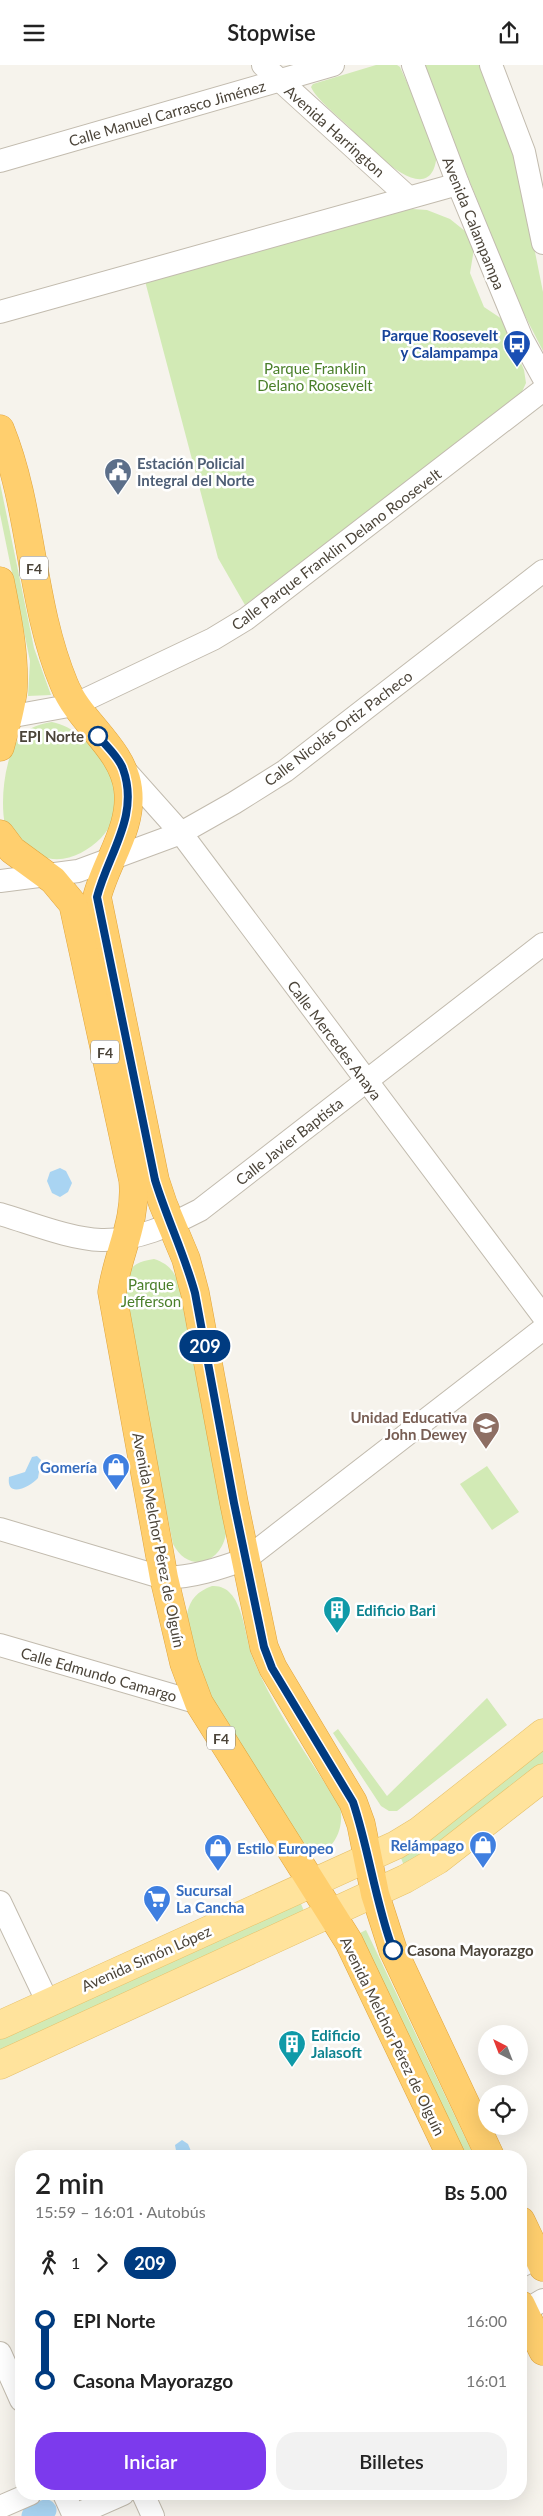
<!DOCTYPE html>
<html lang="es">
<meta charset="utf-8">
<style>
:root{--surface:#fff;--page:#f2f2f2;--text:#222;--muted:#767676;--accent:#7c3aed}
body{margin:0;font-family:Lato,sans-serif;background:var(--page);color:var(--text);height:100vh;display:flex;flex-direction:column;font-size:19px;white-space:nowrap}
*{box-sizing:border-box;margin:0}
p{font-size:16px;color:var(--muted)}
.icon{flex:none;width:28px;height:28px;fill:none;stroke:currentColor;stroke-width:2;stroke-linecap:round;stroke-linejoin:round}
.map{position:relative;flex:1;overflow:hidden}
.panel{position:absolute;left:15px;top:2085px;width:512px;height:350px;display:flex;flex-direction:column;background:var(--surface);border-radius:20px;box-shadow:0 5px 20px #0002}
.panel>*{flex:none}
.badge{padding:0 10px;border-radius:16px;font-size:18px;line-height:32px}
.needle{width:32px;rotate:318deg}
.fabs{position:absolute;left:478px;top:1960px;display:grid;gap:10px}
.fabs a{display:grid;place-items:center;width:50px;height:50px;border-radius:50%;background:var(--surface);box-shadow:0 5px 20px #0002;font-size:25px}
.map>.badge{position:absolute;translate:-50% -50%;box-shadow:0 0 0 2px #fff}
.legs{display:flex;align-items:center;gap:8px;height:55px;padding:0 20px;font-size:16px}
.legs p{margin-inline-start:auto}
.overview{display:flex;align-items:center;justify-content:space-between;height:85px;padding:0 20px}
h1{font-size:28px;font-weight:600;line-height:38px}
.primary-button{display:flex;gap:10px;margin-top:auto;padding:10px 20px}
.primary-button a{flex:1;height:58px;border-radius:20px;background:var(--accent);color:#fff;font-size:20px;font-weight:600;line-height:58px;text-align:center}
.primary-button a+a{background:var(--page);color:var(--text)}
ul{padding:0 20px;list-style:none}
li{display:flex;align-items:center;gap:18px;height:60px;font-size:19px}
li i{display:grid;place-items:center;width:8px;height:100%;margin:0 6px;background:currentColor}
li i::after{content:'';width:12px;height:12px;margin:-6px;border:4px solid;border-radius:50%;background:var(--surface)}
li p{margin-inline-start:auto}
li:first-child i{background:linear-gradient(#0000 50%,currentColor 0)}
li:last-child i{background:linear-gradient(currentColor 50%,#0000 0)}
header{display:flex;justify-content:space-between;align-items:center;height:65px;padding:0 20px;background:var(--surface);font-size:22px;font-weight:600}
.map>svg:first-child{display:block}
.green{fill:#d2eab5}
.water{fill:#a9d4f2}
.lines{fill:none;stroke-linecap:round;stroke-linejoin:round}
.canal{stroke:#a9d4f2;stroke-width:21}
.minor-casing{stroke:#c2bbae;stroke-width:24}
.major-casing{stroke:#e6c16a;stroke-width:29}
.highway-casing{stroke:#e0a43c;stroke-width:29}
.minor{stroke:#fff;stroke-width:22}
.major{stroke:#ffe39c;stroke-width:28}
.highway{stroke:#ffcf6e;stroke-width:28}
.line-1-casing{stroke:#fff;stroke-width:11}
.line-1{stroke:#003b80;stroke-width:8}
.stop-1-dot{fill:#fff;stroke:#003b80;stroke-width:2.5}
.labels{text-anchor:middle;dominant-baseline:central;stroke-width:5;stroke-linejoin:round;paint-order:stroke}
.shield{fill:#fff;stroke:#817c74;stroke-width:1}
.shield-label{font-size:14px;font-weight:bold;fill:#4b4439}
.street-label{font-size:15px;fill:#4b4439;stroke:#fff}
.transit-label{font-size:15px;font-weight:bold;fill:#164399;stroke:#fff;text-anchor:end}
.park-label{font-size:15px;fill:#4a7f2a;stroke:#fff}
.service-label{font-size:15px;font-weight:bold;fill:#4e5e75;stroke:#fff;text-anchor:start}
.stop-label{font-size:15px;font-weight:bold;fill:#4b4439;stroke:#fff;text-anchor:end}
.education-label{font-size:15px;font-weight:bold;fill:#785e54;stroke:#fff;text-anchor:end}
.shop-label{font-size:15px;font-weight:bold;fill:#366cbe;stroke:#fff;text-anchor:end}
.culture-label{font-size:15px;font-weight:bold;fill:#0d838f;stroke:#fff;text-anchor:start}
</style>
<header><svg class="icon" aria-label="menu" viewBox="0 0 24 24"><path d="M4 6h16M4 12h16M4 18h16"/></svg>Stopwise<svg class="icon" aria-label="share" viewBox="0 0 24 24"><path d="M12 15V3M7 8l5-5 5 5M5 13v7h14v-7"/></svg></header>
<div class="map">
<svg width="543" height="2451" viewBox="0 0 543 2451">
<rect width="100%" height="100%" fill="#f6f3ec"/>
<g class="green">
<path d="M376 0H397L400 2 437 84C436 155 367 81 348 61 338 51 316 34 311 22L313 19Z"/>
<path d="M423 0H485L514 87 528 152 543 227V286L518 237Z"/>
<path d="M412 144 427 145 450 154 465 166 474 184 470 208 484 242 502 254 524 305 526 318 521 329 245 540 218 493 145 216 392 146Z"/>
<path d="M0 418 34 583 51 630 28 631 30 596 0 449Z"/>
<path d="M52 657C98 667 139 734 101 773 85 789 61 801 39 790 33 788 27 780 22 776 17 771 9 766 5 760 0 737 4 690 21 671 29 662 40 659 52 657Z"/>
<path d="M154 1194C166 1198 172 1203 178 1216L226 1469C220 1500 188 1508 173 1479L123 1228C130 1205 128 1198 154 1194Z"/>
<path d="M487 1401 519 1447 492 1465 460 1419Z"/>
<path d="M212 1521C243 1519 244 1569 252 1591 271 1641 311 1695 340 1742 345 1762 334 1789 310 1790L209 1629 195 1587 187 1549C190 1534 198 1526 212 1521Z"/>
<path d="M487 1633 507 1660 397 1746H389L381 1741 333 1668 338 1664 387 1731Z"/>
<path d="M543 1684V1699L433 1786 404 1801 401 1793 425 1777Z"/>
<path d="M299 1834 304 1846 0 1986V1971Z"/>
<path d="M366 1865 474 2091H465L358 1869Z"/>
</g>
<g class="water">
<path d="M60 1103 66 1106 72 1118 68 1127 60 1132 52 1128 47 1116 50 1107Z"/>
<path d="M37 1391 41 1395 38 1413C30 1422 6 1434 9 1412L25 1407 32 1392Z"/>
<path d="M182 2075 188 2079 193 2091H177L175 2080Z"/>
</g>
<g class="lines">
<path class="canal" d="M32 2451 46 2445"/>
<defs>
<g id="minor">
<path d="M263 0 408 132"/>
<path d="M413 0 458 119 522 274 543 312"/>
<path d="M491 0 524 87 543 178"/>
<path d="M0 96 333 0"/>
<path d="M0 247 458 119"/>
<path d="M0 651 8 652 74 640 213 574 246 554 543 325"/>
<path d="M123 703 181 768 543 1251"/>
<path d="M0 816 78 806 181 768 234 738 285 706 543 506"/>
<path d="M0 1149C31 1158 70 1174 101 1175 136 1176 171 1160 200 1145L543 879"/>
<path d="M0 1464 164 1513C194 1512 218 1504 246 1494L543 1264"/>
<path d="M0 1580 199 1638"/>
<path d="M0 1837 48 1938"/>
<path d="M521 2201 538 2192 543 2186"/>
<path d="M521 2248 543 2235"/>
<path d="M0 2288 21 2335"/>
<path d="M64 2429 74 2451"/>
<path d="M143 2429 153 2451"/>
<path d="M0 2442 30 2429"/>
<path d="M73 2451 123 2429"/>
</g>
<g id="major">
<path d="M0 1960 396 1780 419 1766 543 1668"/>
<path d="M0 2000 405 1814 438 1795 543 1713"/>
</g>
<g id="highway">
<path d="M0 364C33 445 30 538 64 619 79 657 123 683 128 724 133 763 106 796 97 832L155 1115 163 1139 186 1194 195 1228 234 1438 264 1582 273 1603 353 1737 361 1759 375 1829 393 1885 490 2091"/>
<path d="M0 516C7 552 15 588 13 625 11 644 5 663 0 682"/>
<path d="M0 769 12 785 53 815 73 839 133 1115C137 1157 118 1187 112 1227L164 1513 184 1598 199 1638 349 1877 451 2091"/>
<path d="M521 2156 543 2202"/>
<path d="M521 2240 543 2286"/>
</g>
</defs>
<use href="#minor" class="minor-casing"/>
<use href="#major" class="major-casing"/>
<use href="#highway" class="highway-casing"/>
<use href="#minor" class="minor"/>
<use href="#major" class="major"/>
<use href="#highway" class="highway"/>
</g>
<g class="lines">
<defs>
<path id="line-1" d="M98 671C106 681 119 692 123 704 140 751 108 789 97 832L155 1115C167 1154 184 1188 195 1228L234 1438 264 1582 272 1603 353 1737C369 1785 375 1836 393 1885"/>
</defs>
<use href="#line-1" class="line-1-casing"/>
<use href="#line-1" class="line-1"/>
</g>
<defs>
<symbol id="bus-pin" viewBox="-11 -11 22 30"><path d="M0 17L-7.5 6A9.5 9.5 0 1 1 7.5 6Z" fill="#1a4fb4" stroke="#fff"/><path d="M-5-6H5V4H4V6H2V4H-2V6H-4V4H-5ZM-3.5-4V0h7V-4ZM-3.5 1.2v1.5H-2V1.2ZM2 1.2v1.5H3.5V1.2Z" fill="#fff"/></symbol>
<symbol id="civic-pin" viewBox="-11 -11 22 30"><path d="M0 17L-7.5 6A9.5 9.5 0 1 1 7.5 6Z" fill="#5c6f8a" stroke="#fff"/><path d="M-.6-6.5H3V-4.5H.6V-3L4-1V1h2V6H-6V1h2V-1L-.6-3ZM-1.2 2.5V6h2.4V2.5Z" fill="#fff"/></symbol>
<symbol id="school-pin" viewBox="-11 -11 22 30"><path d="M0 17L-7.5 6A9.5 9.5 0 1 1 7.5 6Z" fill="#8d6e63" stroke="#fff"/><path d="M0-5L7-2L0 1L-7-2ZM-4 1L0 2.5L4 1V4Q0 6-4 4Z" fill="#fff"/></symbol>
<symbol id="shop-pin" viewBox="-11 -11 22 30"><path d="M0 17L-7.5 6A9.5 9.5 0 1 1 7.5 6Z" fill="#3f7fe0" stroke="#fff"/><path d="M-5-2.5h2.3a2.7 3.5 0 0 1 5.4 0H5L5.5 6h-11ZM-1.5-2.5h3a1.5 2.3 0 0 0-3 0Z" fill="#fff"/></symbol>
<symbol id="building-pin" viewBox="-11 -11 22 30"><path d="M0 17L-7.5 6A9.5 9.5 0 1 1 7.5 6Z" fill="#0f9aa8" stroke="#fff"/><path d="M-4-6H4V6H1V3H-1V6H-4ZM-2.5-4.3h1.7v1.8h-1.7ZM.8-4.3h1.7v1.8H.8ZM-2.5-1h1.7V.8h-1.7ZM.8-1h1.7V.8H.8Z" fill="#fff"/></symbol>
<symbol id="supermarket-pin" viewBox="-11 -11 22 30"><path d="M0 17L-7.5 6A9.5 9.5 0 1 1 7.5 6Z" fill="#3f7fe0" stroke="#fff"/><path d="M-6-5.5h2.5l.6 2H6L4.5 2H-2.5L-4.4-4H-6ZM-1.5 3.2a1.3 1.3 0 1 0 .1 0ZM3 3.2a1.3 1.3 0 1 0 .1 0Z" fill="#fff"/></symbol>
</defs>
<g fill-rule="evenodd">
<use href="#bus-pin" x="501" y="263" width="32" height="43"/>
<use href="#civic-pin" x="102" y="391" width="32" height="43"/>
<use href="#school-pin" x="470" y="1345" width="32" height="43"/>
<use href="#shop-pin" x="100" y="1386" width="32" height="43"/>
<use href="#building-pin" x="321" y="1529" width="32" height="43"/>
<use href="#shop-pin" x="467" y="1764" width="32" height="43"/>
<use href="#shop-pin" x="202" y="1767" width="32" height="43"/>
<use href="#supermarket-pin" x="141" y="1818" width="32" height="43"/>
<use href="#building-pin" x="276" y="1963" width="32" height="43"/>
</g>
<g class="stop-1-dot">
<circle cx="98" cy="671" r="9"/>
<circle cx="393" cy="1885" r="9"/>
</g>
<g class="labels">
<g class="shield">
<rect x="20" y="491.5" width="28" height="23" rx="4"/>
<rect x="91" y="975.5" width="28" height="23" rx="4"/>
<rect x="207" y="1661.5" width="28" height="23" rx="4"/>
</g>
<g class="shield-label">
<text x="34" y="503">F4</text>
<text x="105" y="987">F4</text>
<text x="221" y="1673">F4</text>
</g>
<g class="street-label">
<text transform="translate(167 48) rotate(-16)">Calle Manuel Carrasco Jiménez</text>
<text transform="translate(335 66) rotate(42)">Avenida Harrington</text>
<text transform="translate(474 158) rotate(68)">Avenida Calampampa</text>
<text transform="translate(336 484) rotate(-37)">Calle Parque Franklin Delano Roosevelt</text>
<text transform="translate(338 663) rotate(-37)">Calle Nicolás Ortiz Pacheco</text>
<text transform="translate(335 975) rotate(53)">Calle Mercedes Anaya</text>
<text transform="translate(289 1076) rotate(-38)">Calle Javier Baptista</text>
<text transform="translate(159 1475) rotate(79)">Avenida Melchor Pérez de Olguín</text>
<text transform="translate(99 1609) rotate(16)">Calle Edmundo Camargo</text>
<text transform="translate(146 1893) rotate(-24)">Avenida Simón López</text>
<text transform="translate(393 1971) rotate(64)">Avenida Melchor Pérez de Olguín</text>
</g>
<g class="transit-label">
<text x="498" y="270">Parque Roosevelt<tspan x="498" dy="17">y Calampampa</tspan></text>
</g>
<g class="park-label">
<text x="315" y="303">Parque Franklin<tspan x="315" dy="17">Delano Roosevelt</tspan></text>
<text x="151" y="1219">Parque<tspan x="151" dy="17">Jefferson</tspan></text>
</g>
<g class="service-label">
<text x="137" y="398">Estación Policial<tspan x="137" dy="17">Integral del Norte</tspan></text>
</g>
<g class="stop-label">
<text x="84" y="671">EPI Norte</text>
<text x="407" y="1885" text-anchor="start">Casona Mayorazgo</text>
</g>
<g class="education-label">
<text x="467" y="1352">Unidad Educativa<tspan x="467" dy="17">John Dewey</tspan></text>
</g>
<g class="shop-label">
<text x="97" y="1402">Gomería</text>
<text x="464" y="1780">Relámpago</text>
<text x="237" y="1783" text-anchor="start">Estilo Europeo</text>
<text x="176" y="1825" text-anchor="start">Sucursal<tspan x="176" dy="17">La Cancha</tspan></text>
</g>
<g class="culture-label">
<text x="356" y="1545">Edificio Bari</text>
<text x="311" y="1970">Edificio<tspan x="311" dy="17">Jalasoft</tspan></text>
</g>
</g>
</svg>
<div class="fabs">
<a><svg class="needle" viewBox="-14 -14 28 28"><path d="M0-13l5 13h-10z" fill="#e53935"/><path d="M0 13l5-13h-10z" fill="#767676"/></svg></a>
<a><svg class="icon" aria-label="locate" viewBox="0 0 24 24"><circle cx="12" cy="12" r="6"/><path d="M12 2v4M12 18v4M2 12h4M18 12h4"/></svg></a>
</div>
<b class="badge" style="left:205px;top:1281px;background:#003b80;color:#fff">209</b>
<section class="panel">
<div class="overview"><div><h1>2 min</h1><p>15:59 – 16:01 · Autobús</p></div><b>Bs 5.00</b></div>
<div class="legs"><svg class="icon" aria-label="walk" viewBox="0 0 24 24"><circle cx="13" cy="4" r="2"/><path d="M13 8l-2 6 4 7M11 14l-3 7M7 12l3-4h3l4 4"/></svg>1<svg class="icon" aria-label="forward" viewBox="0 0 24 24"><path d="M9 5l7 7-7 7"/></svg><b class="badge" style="background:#003b80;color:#fff">209</b></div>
<ul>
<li><i style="color:#003b80"></i><b>EPI Norte</b><p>16:00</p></li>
<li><i style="color:#003b80"></i><b>Casona Mayorazgo</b><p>16:01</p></li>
</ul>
<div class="primary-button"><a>Iniciar</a><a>Billetes</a></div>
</section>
</div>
